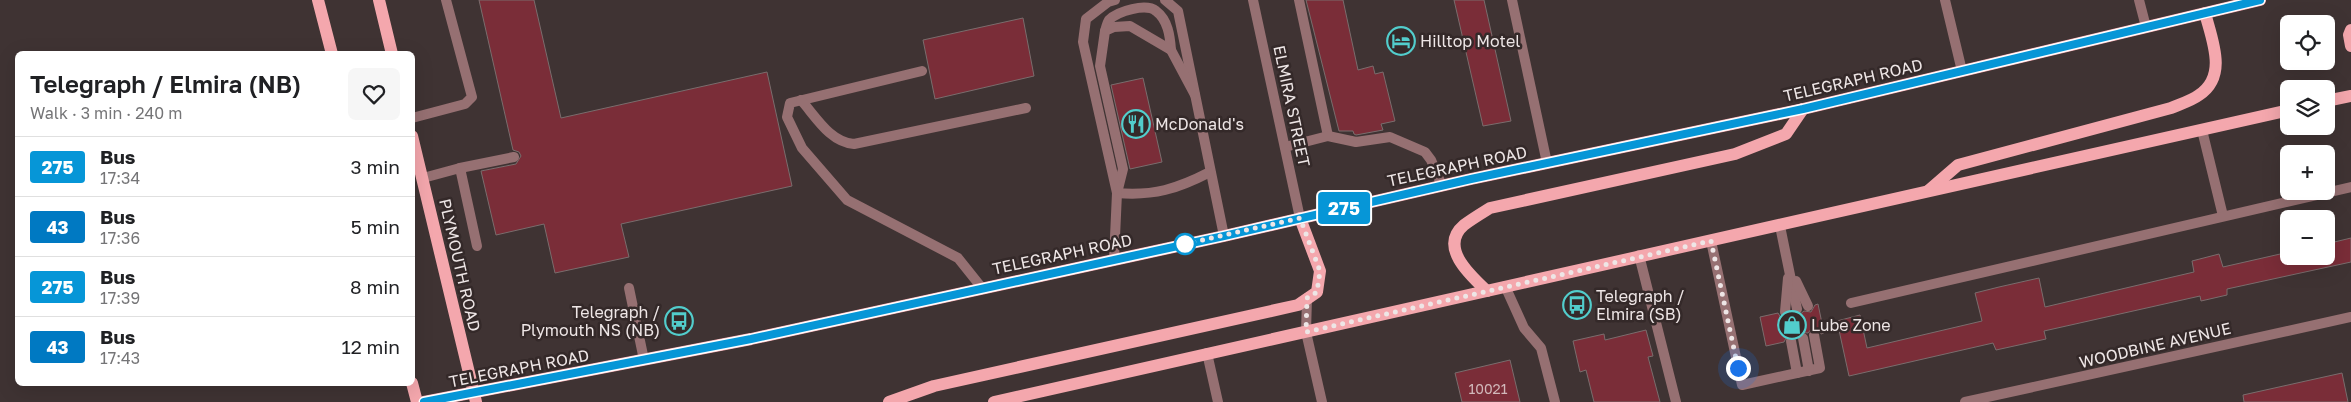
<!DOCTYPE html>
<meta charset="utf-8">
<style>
:root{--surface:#fff;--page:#f6f6f6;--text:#202124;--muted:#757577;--line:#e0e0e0}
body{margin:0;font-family:"Golos Text",sans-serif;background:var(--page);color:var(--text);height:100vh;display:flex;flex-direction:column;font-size:19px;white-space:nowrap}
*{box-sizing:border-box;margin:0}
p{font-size:16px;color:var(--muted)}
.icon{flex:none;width:28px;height:28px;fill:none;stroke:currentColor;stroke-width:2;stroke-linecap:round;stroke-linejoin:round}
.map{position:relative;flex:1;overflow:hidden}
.sheet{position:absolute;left:15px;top:51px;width:400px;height:335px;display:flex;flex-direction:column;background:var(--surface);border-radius:8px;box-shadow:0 5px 20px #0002}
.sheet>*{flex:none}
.badge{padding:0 10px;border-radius:4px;font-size:18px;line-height:32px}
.buttons{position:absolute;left:2280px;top:15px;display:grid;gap:10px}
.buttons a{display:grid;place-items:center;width:55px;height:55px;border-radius:8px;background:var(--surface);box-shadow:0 5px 20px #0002;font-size:25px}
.you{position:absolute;width:25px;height:25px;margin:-12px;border:4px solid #fff;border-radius:50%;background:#1a73e8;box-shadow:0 0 0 8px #1a73e833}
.map>.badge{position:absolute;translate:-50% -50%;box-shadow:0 0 0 2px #fff}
.round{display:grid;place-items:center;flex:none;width:52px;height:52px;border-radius:8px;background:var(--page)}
.headline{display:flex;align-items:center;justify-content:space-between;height:85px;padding:0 15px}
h1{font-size:24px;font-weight:600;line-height:38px}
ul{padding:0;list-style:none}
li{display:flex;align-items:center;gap:15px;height:60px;padding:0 15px;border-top:1px solid var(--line)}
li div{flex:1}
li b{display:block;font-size:19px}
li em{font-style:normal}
li .badge{min-width:55px;font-weight:700;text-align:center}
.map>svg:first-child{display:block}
.building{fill:#7a2d38;stroke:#7a6d6d}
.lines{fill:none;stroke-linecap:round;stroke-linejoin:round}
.service{stroke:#967072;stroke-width:10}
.minor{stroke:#967072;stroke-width:10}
.primary{stroke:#f4a7ad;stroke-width:12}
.line-casing{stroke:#fff;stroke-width:11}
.line{stroke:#0696d7;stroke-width:8}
.walk{stroke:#eee6e6;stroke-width:5;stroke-dasharray:0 9}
.stop-dot{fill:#fff;stroke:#0696d7;stroke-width:2.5}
.labels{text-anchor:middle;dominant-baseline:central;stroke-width:5;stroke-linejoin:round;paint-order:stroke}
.number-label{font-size:14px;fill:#d1b8ba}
.poi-label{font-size:16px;fill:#eee6e6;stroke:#342929;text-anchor:start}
.street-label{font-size:16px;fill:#eee6e6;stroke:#342929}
</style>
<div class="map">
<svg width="2351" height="402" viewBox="0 0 2351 402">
<rect width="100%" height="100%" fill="#3f3333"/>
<g class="building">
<path d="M479 0H534L561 118 767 72 792 186 621 224 629 257 555 273 544 224 496 235 481 171 516 164 521 156 519 152 513 150Z"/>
<path d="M1306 0H1343L1358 70 1373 66 1375 74 1383 72 1395 121 1381 124 1383 130 1356 135 1354 134 1353 131H1339Z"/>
<path d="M1454 0H1484L1511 121 1483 126Z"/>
<path d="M1023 18 1034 76 935 99 923 40Z"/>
<path d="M1143 78 1162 162 1130 169 1111 85Z"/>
<path d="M2351 238V262L2227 289V295L2201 301 2200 296 2044 331 2046 339 1996 350 1993 343 1849 376 1837 321 1860 315 1867 348 1982 321 1975 293 1999 287 2039 278 2045 307 2194 272 2192 261 2219 254 2223 267 2289 252V256H2326V244Z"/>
<path d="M1818 304 1824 333 1821 334 1817 329 1812 328 1808 333 1799 332 1796 337 1793 334 1787 336 1784 342 1766 346 1760 317 1778 313 1781 318H1787L1792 313 1798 316 1804 311 1811 312 1815 305Z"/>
<path d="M1646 330 1653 356 1648 357 1660 402H1594L1586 370 1580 372 1573 341 1604 334 1605 340Z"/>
<path d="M1510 360 1520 402H1462L1455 373Z"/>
<path d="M2342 373 2348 402H2244L2243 395Z"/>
</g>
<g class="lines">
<g class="service">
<path d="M1165 0 1178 11 1224 236"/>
<path d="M1299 0 1328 136"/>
<path d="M1512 0 1547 163"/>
<path d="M1945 0 1962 71"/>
<path d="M2139 0 2146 27"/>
<path d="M1105 31C1106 28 1107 23 1109 20 1118 11 1146 3 1156 11 1168 20 1170 36 1171 50"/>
<path d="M922 71 790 103 787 117 802 148 847 200 958 258 982 288"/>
<path d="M1195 95 1171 50 1130 26 1114 27 1105 31 1100 66 1123 169 1117 193C1154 196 1177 189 1210 172"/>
<path d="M801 100C816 117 830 142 854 144L1026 108"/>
<path d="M412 118 465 104 472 97 446 0"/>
<path d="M2202 130 2223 216"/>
<path d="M1285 147 1328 136 1356 142 1390 137 1425 152 1431 160 1442 186"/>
<path d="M460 168 514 157"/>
<path d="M423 178 460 168 477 246"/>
<path d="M1780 226 1797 309"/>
<path d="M1711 241 1742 385 1820 368 1814 335"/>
<path d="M1639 255 1676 402"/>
<path d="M1114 259 1117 193 1083 42 1086 19 1108 2 1115 0"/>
<path d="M1796 281 1808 306"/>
<path d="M1505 286 1524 328 1541 348 1555 402"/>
<path d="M629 288 644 360"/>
<path d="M1307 298 1306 332 1322 402"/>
<path d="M1851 303 2351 187"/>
<path d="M1785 312 1788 278"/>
<path d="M1803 338 1809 371"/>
<path d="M1791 341 1797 373"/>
<path d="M1207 353 1218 402"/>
</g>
<g class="minor">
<path d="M1253 0 1300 218"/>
<path d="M1965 402 2351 317"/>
</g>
<g class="primary">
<path d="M318 0 332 54"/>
<path d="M379 0 392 54"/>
<path d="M2351 30 2349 35 2351 46"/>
<path d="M2326 101 2351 96"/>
<path d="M412 136 476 402"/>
<path d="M1928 191 1958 165 2171 108C2180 104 2191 101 2199 95 2228 76 2212 40 2205 13"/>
<path d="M1487 291C1471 276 1438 247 1464 225 1472 219 1482 213 1490 208L1735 154 1786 134 1803 109"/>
<path d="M412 383 417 402"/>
<path d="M424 402 751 339 1224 236 1471 179 1803 109 2260 0"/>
<path d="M889 402 934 386 1298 305 1317 292 1320 271 1300 218"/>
<path d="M994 402 2289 110"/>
</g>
</g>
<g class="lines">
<defs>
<path id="line" d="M424 402 751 339 1224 236 1471 179 1803 109 2260 0"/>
</defs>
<use href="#line" class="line-casing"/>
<use href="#line" class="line"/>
<path class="walk" d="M1185 244 1300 218 1320 271 1317 292 1307 298 1306 332 1711 241 1738 368"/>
</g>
<defs>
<symbol id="hotel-ring" viewBox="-11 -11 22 22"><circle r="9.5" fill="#342929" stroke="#52cdcc" stroke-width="1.5"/><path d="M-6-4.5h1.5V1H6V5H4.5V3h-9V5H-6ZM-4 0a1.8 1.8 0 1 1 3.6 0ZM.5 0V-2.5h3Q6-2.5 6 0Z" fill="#52cdcc"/></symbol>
<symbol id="restaurant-ring" viewBox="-11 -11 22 22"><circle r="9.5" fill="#342929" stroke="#52cdcc" stroke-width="1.5"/><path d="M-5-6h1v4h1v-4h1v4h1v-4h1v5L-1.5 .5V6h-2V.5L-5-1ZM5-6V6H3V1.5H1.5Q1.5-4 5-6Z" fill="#52cdcc"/></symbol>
<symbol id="bus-ring" viewBox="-11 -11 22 22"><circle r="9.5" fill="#342929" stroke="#52cdcc" stroke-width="1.5"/><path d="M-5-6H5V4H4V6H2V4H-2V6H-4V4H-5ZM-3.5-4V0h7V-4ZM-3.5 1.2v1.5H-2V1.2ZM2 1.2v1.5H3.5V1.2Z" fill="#52cdcc"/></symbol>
<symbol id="shop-ring" viewBox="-11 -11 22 22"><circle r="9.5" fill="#342929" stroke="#52cdcc" stroke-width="1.5"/><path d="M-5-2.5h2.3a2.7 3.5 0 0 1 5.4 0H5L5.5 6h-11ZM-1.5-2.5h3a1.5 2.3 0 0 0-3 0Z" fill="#52cdcc"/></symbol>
</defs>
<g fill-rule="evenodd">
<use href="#hotel-ring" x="1385" y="25" width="32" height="32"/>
<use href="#restaurant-ring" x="1120" y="108" width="32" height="32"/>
<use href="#bus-ring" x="1561" y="289" width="32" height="32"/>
<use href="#bus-ring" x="663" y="305" width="32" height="32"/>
<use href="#shop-ring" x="1776" y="309" width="32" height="32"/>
</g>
<circle class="stop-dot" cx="1185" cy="244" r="10"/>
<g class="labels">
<g class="number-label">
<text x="1488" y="388">10021</text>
</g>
<g class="poi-label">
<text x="1420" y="41">Hilltop Motel</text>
<text x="1155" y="124">McDonald's</text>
<text x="1596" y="296">Telegraph /<tspan x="1596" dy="18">Elmira (SB)</tspan></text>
<text x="660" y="312" text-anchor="end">Telegraph /<tspan x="660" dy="18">Plymouth NS (NB)</tspan></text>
<text x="1811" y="325">Lube Zone</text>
</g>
<g class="street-label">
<text transform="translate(1853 80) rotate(-13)">TELEGRAPH ROAD</text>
<text transform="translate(1292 106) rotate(78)">ELMIRA STREET</text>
<text transform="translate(1457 166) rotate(-12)">TELEGRAPH ROAD</text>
<text transform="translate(1062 254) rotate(-12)">TELEGRAPH ROAD</text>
<text transform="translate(460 265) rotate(77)">PLYMOUTH ROAD</text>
<text transform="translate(2155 345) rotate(-13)">WOODBINE AVENUE</text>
<text transform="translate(519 368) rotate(-11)">TELEGRAPH ROAD</text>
</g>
</g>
</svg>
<div class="buttons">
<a><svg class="icon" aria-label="locate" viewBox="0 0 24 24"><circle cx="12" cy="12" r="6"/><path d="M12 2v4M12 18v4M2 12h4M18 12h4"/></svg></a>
<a><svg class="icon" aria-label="layers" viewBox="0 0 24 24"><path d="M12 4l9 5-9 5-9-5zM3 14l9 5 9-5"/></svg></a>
<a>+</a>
<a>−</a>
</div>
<div class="you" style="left:1738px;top:368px"></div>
<b class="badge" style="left:1344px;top:208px;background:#0696d7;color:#fff">275</b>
<section class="sheet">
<div class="headline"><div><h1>Telegraph / Elmira (NB)</h1><p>Walk · 3 min · 240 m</p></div><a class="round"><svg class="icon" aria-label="heart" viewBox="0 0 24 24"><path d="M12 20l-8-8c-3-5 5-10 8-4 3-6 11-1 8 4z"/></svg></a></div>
<ul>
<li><span class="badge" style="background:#0696d7;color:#fff">275</span><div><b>Bus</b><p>17:34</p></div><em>3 min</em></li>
<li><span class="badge" style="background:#0079c2;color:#fff">43</span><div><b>Bus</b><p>17:36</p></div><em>5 min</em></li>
<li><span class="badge" style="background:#0696d7;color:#fff">275</span><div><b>Bus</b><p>17:39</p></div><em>8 min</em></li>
<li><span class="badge" style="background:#0079c2;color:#fff">43</span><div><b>Bus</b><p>17:43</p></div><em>12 min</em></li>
</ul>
</section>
</div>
